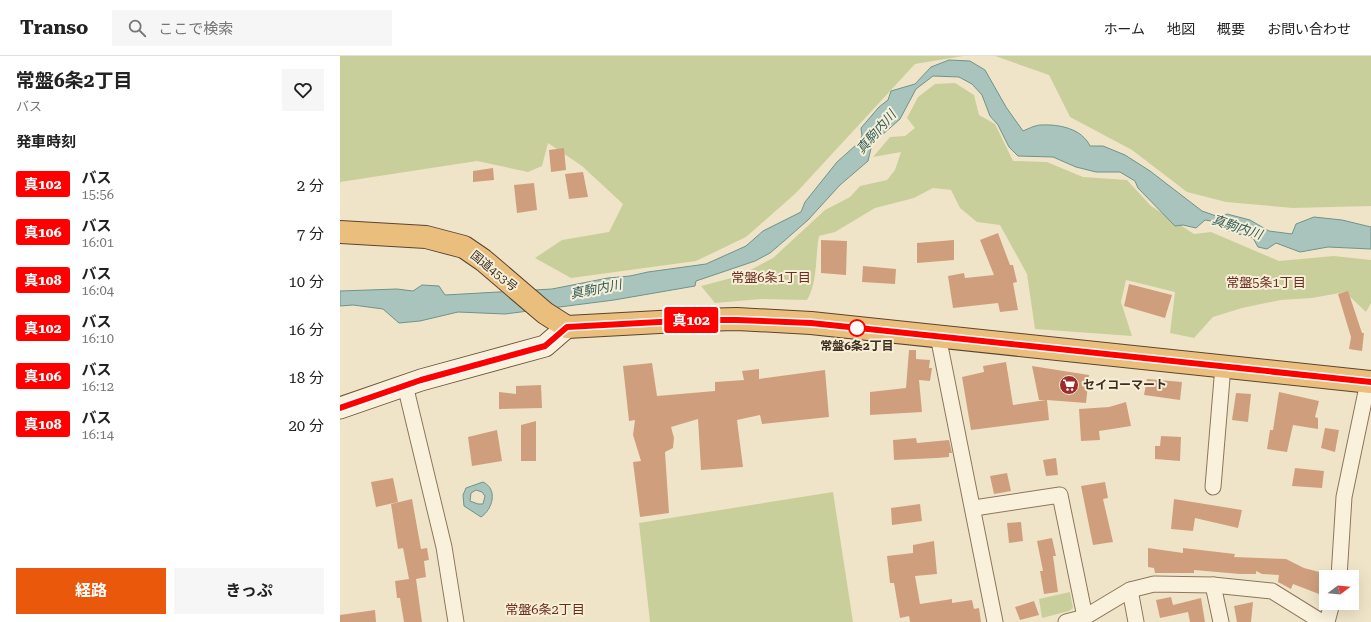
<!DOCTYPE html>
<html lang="ja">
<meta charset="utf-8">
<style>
:root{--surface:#fff;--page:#f6f6f6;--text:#222;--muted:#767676;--line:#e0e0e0;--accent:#ea580c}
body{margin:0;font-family:"Roboto Serif","Noto Sans JP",serif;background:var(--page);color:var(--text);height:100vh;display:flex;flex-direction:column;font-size:15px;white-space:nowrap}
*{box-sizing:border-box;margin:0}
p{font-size:13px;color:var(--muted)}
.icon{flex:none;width:22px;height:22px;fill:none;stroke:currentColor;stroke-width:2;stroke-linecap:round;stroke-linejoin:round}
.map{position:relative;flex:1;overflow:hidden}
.side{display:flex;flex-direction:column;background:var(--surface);width:340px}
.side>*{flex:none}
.badge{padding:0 8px;border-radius:3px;font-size:14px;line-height:26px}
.needle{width:26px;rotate:74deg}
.tools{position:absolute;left:979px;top:514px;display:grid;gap:8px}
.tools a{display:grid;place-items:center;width:40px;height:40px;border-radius:0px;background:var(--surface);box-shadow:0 4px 16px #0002;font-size:20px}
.map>.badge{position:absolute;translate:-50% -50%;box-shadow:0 0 0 2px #fff}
h2{padding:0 16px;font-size:15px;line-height:36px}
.round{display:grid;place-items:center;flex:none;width:42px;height:42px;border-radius:0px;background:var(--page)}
.head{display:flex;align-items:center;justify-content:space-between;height:68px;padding:0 16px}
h1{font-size:19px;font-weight:700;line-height:30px}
.primary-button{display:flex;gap:8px;margin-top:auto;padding:8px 16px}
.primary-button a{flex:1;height:46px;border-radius:0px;background:var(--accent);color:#fff;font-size:16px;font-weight:700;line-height:46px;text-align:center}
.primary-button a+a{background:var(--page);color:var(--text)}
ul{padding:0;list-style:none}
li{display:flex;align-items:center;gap:12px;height:48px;padding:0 16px}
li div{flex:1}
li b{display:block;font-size:15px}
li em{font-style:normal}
li .badge{min-width:44px;font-weight:700;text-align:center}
header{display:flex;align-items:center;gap:24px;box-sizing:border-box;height:56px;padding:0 20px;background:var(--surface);border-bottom:1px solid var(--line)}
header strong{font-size:19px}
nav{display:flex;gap:22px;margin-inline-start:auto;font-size:14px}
.search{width:280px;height:36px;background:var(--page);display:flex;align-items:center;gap:10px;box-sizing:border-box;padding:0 14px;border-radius:0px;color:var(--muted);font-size:15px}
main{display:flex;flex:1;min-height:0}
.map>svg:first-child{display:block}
.green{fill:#c9cf9b}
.water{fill:#a9c4bc;stroke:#6f938a;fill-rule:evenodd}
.building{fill:#cf9f7d}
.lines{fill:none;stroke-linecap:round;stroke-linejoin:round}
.minor-casing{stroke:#8d765c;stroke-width:17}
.secondary-casing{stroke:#6f573f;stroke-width:23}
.trunk-casing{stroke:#5b4430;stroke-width:24}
.minor{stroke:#faf1dc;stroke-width:15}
.secondary{stroke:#faf1dc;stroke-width:21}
.trunk{stroke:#eabe7c;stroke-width:22}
.line-casing{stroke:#fff;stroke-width:9}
.line{stroke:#f00;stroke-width:6}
.stop-dot{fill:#fff;stroke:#f00;stroke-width:2}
.labels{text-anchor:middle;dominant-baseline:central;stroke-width:4;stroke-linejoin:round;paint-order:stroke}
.street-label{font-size:12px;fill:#3d2e20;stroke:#f7eed8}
.stop-label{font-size:12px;font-weight:bold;fill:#3d2e20;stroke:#f7eed8}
.poi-label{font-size:12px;font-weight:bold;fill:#3d2e20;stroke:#f7eed8;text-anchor:start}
.water-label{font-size:13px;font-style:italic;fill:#2f5d5a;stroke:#f7eed8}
.neighbourhood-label{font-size:13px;fill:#6b2e1e;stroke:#f7eed8}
</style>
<header>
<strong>Transo</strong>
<div class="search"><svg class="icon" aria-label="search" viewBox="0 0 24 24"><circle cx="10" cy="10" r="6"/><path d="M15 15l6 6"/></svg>ここで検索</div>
<nav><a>ホーム</a><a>地図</a><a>概要</a><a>お問い合わせ</a></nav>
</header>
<main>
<section class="side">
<div class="head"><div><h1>常盤6条2丁目</h1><p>バス</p></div><a class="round"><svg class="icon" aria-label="heart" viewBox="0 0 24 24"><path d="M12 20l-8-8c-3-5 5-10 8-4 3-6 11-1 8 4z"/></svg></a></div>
<h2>発車時刻</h2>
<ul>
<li><span class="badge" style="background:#f00;color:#fff">真102</span><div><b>バス</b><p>15:56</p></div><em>2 分</em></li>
<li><span class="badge" style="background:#f00;color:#fff">真106</span><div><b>バス</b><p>16:01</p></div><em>7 分</em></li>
<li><span class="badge" style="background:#f00;color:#fff">真108</span><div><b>バス</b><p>16:04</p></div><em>10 分</em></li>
<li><span class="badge" style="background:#f00;color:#fff">真102</span><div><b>バス</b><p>16:10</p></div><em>16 分</em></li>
<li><span class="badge" style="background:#f00;color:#fff">真106</span><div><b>バス</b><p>16:12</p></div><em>18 分</em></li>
<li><span class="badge" style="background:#f00;color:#fff">真108</span><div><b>バス</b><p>16:14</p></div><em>20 分</em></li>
</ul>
<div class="primary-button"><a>経路</a><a>きっぷ</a></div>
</section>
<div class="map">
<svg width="1031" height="566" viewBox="0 0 1031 566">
<rect width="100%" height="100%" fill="#f0e4c8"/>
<g class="green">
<path d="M0 0H623L575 8 456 137 406 181 356 205 231 222 195 202 222 184 269 176 283 148 242 110 208 87 202 110 188 116 137 105 0 126Z"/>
<path d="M655 0H1031V150L953 152 886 146 847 136 792 94 730 61 709 19Z"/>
<path d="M615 27 634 39 639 59 655 68 673 105 707 106 743 121 787 124 811 150 854 178 871 176 939 205 994 200 1031 204V247L1026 256 1005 236 972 242 941 244 902 252 873 261 854 282 830 277 835 236 786 224 781 246 792 280 695 273 687 218 660 169 637 166 620 152 611 134 593 132 574 142 535 152 495 176 479 180C475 201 478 226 467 244L421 243 375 247 361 230 399 220 433 202 485 154 510 141 520 130 547 124 555 114 561 96 533 101 550 81 565 80 575 72 567 62 578 41 595 28Z"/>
<path d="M493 436 513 566H310L299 467Z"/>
<path d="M730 536 733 552 729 555 702 562 699 543Z"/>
</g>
<g class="water">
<path d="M609 4 630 5 645 14 666 51 683 75C688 73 695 69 701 69 720 68 742 73 750 90H763L785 99 810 115 862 155 879 161 887 158 910 164 929 175 952 178 956 168 974 161 1002 164 1031 171V193L988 191 960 196 936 187 927 193 918 191 913 182C899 177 886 178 877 166L865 164 856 172 843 169 835 170 798 132 795 125 780 116H756L736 111 713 101 678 100 669 91 658 69 650 60 642 39 632 28 619 21 593 20 576 33 560 63 532 88 528 105 500 129 468 164 444 185 430 197 415 205 356 225 355 230 274 244 165 258 118 256 80 265 59 267 43 253 13 249 0 250V235L57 233 73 235 82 229 99 230 105 239 212 233 268 222 290 220 308 216 366 208 406 190 423 175 461 156 465 146 497 106 516 89 522 80 521 72 539 51 548 44 551 35 575 28 591 11Z"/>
<path d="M143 426C158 433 153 453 141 461L124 450 123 439 126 432ZM136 434 142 436 145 440 143 448H138L130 445 131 437Z"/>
</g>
<g class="building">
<path d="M224 92 226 114 211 116 209 94Z"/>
<path d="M153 112 154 124 133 126V115Z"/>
<path d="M243 116 248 141 229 143 225 118Z"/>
<path d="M194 127 197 154 177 157 174 129Z"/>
<path d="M658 177 670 209H673L677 226 673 227 678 254 660 256 658 247 613 252 608 220 624 217 625 222 654 219 640 184Z"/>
<path d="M481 184 507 185 506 219 481 217Z"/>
<path d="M614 184V204L577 207V187Z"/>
<path d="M523 210 556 213 555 228 522 226Z"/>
<path d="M789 228 832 239 825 262 784 250Z"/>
<path d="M1008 235 1022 277H1024L1022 295 1009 293 1011 281 998 238Z"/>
<path d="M569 294H576V303L590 304 589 312H592L590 325 579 324 582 356 530 359V336L566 332Z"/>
<path d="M666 306 673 349 706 344H699L692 310 749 319 746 347 707 344 709 364 631 374 622 321 644 316 643 310Z"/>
<path d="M312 307 317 340 375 335V326L404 324 402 315 419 313V323L485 314 489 361 422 368 420 359 397 364 403 411 361 414 358 363 331 371 334 382 333 392 325 396 329 457 300 461 293 406 301 405 293 379 295 364 289 365 283 310Z"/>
<path d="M807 323 842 326 840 344 804 339Z"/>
<path d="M201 329 202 352 159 353V336L176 338V330Z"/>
<path d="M939 336 979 345 975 361 978 362V373L953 369 947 396 927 393 930 374H933Z"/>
<path d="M896 337 911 338 908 366 892 364Z"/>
<path d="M786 346 791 370 759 375 760 384 741 385 739 353 769 351Z"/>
<path d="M196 365V405H181V369Z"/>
<path d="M985 372 999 374 995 396 981 392Z"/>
<path d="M157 374 162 405 132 410 128 381Z"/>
<path d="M821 380 841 381 840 405 815 403V390H820Z"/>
<path d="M576 382 577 387 609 384 612 397H609V401L597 402 554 404 553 384Z"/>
<path d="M716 402 718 419 706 420 703 404Z"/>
<path d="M955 412 984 415 982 432 952 430Z"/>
<path d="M667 417 671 435 654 438 650 420Z"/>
<path d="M53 422 58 446 36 451 31 426Z"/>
<path d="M765 426 768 442 763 443 773 486 753 489 741 430Z"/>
<path d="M72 443 81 493 87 492 89 504 84 505 86 521 76 523 82 566H64L60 542H57L55 525 69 523 63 492 58 493 51 448Z"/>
<path d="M834 443 902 454 898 472 855 462 853 475 831 473Z"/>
<path d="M580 448 582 465 552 469 551 452Z"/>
<path d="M681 466 683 485 669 487 667 467Z"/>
<path d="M712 482 716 500H713L718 536 704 538 700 515H703L697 485Z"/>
<path d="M594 485 597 518 575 520 580 548 612 543V547L632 544 634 553 639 552 641 566H570L569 560 560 562 554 527H550L547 500 573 497V489Z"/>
<path d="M808 492 843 497V492L895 498 894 501 946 503 964 512 987 518 979 538 953 528 951 533 938 526 939 519 922 518 916 515V518H900L854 514V517H815L814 512 808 511Z"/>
<path d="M831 541 833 549 861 542 865 566H850L848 556 820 562 816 544Z"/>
<path d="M694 545 699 559 680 564 675 551Z"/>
<path d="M913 546 911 566H897L894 550Z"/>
<path d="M35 554 36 566H0V559Z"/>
</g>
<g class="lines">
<defs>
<g id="minor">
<path d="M598 280 655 566"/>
<path d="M65 329 104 491 116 566"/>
<path d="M873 431 883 310"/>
<path d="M634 452 720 439 745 561"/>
<path d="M999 521 1004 441 1028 326"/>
<path d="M873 529 881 566"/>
<path d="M790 534 796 566"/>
<path d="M726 566 745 561 790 534 814 528 873 529 932 535 982 566"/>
<path d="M987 566 992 547"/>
</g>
<path id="secondary" d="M0 352 81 324 205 290 227 271"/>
<path id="trunk" d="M0 176 86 181 124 191 143 204 205 257 227 271 356 264 397 263 471 267 1031 326"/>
</defs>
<use href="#minor" class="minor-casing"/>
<use href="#secondary" class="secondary-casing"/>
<use href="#trunk" class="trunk-casing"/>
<use href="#minor" class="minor"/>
<use href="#secondary" class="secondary"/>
<use href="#trunk" class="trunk"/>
</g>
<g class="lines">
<defs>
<path id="line" d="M0 352 81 324 205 290 227 271 356 264H397L471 267 1031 326"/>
</defs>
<use href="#line" class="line-casing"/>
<use href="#line" class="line"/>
</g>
<defs>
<symbol id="supermarket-disc" viewBox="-11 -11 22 22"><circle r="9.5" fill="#9e2a2b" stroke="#f7eed8"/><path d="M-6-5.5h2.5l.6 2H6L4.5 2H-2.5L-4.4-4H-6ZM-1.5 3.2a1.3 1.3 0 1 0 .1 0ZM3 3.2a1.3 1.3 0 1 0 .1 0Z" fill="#fff"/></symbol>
</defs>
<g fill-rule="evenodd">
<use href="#supermarket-disc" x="718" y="318" width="22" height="22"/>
</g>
<circle class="stop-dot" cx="517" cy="272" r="8"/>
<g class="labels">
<g class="street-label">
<text transform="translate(154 215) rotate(39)">国道453号</text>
</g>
<g class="stop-label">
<text x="517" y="290">常盤6条2丁目</text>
</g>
<g class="poi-label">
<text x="743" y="329">セイコーマート</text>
</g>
<g class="water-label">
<text transform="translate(536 76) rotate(-49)">真駒内川</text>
<text transform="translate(897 171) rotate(18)">真駒内川</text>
<text transform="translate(256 233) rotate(-11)">真駒内川</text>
</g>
<g class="neighbourhood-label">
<text x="431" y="221">常盤6条1丁目</text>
<text x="926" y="226">常盤5条1丁目</text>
<text x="205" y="553">常盤6条2丁目</text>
</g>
</g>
</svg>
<div class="tools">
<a><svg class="needle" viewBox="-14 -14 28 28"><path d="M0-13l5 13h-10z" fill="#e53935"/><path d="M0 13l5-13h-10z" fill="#767676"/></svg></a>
</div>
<b class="badge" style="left:351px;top:264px;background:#f00;color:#fff">真102</b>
</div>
</main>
